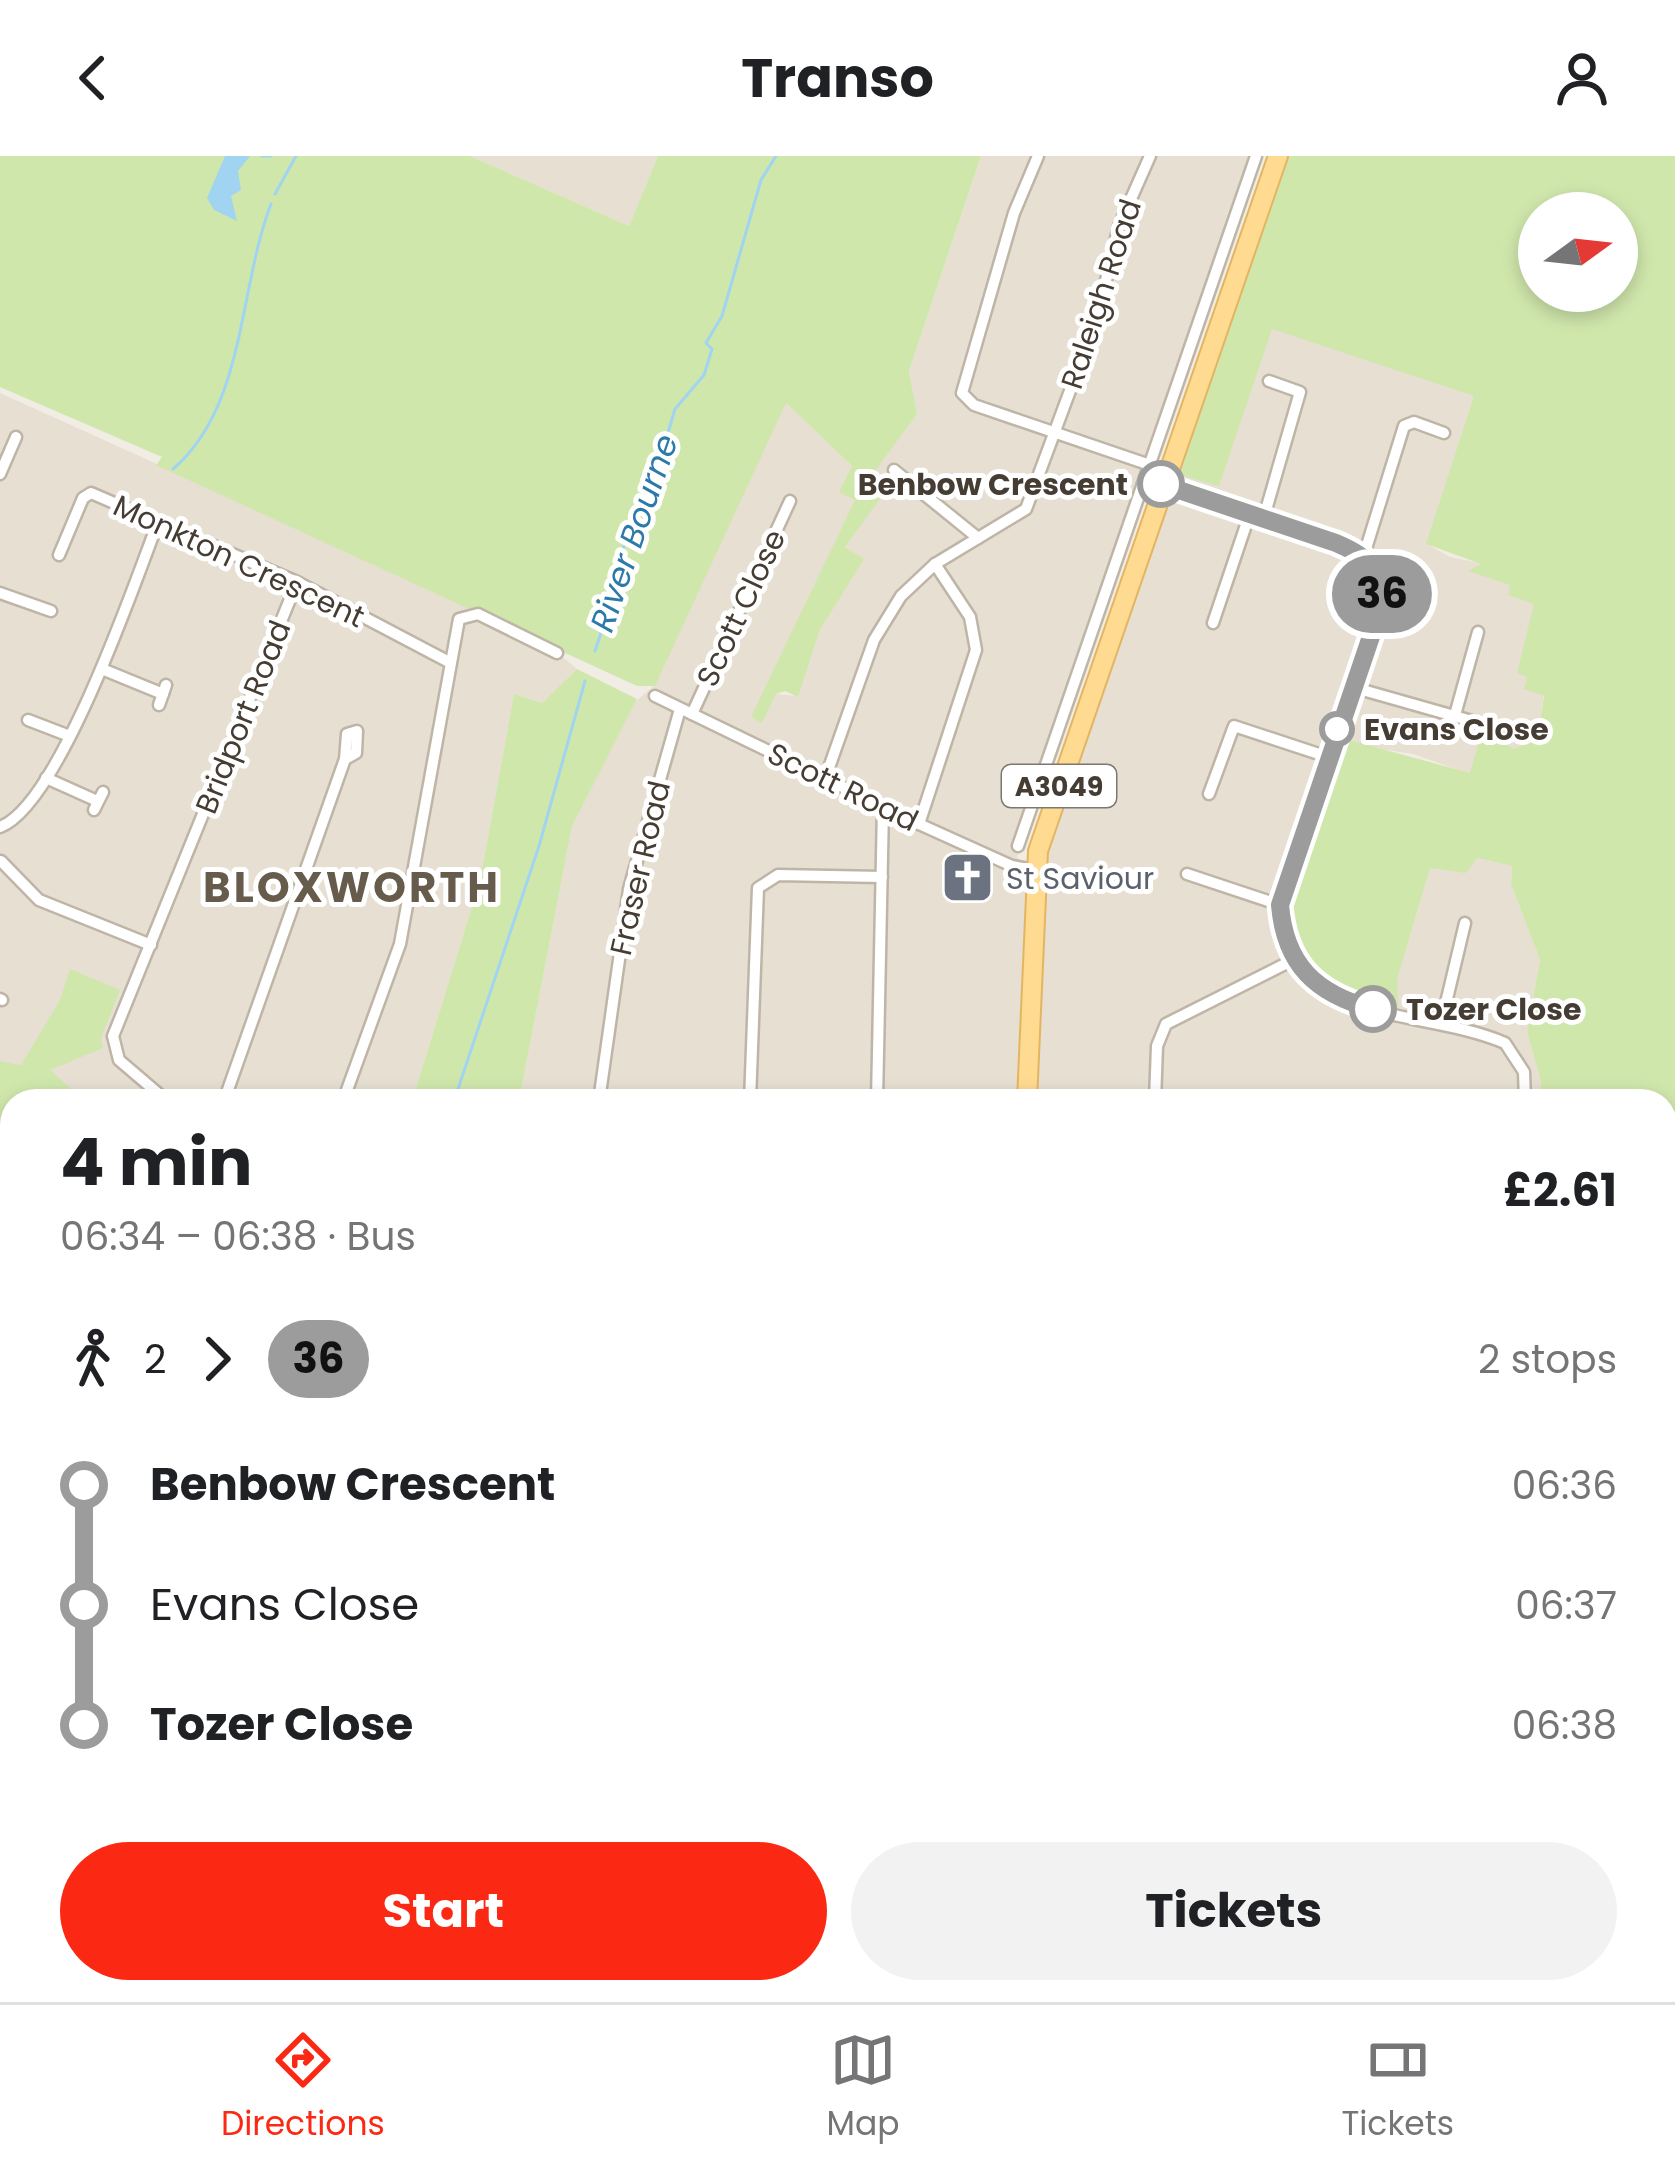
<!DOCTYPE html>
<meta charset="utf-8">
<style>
:root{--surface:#fff;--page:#f2f2f2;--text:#202124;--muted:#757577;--line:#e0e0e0;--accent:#fb2913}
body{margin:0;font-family:Poppins,sans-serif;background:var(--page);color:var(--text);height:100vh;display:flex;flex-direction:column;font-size:45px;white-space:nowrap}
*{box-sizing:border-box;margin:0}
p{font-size:39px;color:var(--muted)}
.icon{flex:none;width:66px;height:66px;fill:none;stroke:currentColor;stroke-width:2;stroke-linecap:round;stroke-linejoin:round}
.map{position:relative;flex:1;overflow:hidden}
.panel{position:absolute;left:0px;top:933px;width:1677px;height:915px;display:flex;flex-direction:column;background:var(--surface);border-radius:36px 36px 0 0;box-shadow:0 6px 18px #0003}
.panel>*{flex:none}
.badge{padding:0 24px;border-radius:39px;font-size:42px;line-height:78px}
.needle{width:78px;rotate:75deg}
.tools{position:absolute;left:1518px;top:36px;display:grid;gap:24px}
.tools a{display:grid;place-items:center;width:120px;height:120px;border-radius:50%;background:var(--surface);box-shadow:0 6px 18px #0003;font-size:60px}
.map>.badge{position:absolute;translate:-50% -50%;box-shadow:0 0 0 6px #fff}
.legs{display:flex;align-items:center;gap:18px;height:132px;padding:0 60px;font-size:39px}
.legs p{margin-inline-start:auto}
.head{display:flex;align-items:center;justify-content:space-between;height:204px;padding:0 60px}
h1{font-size:66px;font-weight:700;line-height:90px}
.button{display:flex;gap:24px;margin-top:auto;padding:24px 60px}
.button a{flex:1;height:138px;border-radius:72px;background:var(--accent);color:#fff;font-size:48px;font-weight:700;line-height:138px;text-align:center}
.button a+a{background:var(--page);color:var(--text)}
ul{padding:0 60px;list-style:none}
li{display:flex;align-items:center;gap:42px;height:120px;font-size:45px}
li i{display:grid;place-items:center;width:18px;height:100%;margin:0 15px;background:currentColor}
li i::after{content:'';width:30px;height:30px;margin:-15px;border:9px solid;border-radius:50%;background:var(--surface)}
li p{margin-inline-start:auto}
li:first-child i{background:linear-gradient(#0000 50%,currentColor 0)}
li:last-child i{background:linear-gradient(currentColor 50%,#0000 0)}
header{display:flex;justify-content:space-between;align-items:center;height:156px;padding:0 60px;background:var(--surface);font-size:54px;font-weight:700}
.dock{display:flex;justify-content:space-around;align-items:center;height:168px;border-top:3px solid var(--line);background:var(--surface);font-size:33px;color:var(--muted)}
.dock a{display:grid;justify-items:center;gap:6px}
.dock .active{color:var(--accent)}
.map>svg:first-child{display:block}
.residential{fill:#e6dfd2}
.commercial{fill:#f5e3cf}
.industrial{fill:#e4dfd9}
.green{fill:#d0e7ac;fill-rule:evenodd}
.water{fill:#a0d4f0}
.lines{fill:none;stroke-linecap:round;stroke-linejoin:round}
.stream{stroke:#a0d4f0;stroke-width:3}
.street-casing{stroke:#beb5a7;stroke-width:15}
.secondary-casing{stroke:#d3bf94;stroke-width:20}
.primary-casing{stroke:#e4b561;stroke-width:22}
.street{stroke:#fff;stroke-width:10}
.secondary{stroke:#ffedc2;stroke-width:15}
.primary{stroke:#ffda91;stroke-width:18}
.line-1-casing{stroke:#fff;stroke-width:27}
.line-1{stroke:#9d9c9c;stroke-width:18}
.stop-1-dot{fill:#fff;stroke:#9d9c9c;stroke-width:6}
.labels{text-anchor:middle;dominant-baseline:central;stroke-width:10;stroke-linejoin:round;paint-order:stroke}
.shield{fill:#fff;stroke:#7d7771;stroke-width:3}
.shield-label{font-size:27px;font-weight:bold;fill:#453d34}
.street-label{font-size:30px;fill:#453d34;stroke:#fff}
.stop-label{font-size:30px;font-weight:bold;fill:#453d34;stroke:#fff;text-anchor:start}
.worship-label{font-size:30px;fill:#5b616d;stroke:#fff;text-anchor:start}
.water-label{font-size:33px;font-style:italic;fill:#2c7aa9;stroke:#fff}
.district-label{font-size:42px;font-weight:bold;letter-spacing:3px;fill:#675b4b;stroke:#fff}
</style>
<header><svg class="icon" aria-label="back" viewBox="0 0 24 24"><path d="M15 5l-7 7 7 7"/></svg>Transo<svg class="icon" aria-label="person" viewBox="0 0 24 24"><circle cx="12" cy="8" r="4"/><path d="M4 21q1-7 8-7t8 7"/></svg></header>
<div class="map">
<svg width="1675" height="1846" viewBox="0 0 1675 1846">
<rect width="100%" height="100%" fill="#f2ede4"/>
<g class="residential">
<path d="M470 0H658L629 70Z"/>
<path d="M981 0H1256L1017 701 1033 714 1256 61 1481 222 1427 388 1450 401 1504 412 1539 441 1545 530 1537 583 1513 593 1493 576 1470 618 1413 598 1367 591 1280 749 1317 830 1395 858 1397 824 1430 712 1477 702 1512 710 1511 728 1540 804 1527 876 1541 926 1540 945H519L572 670 596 613 629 551 655 529 785 246 852 310 840 335 856 343 762 566 776 538 798 540 820 474 863 403 845 391 870 354 874 315 917 258 909 215Z"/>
<path d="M0 237 482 455 546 487 577 513 542 547 514 538 480 725 412 945H12V1256L0 1249Z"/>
<path d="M1665 1417 1675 1419V1846L814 1841 356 1846V1836H1665Z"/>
</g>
<path class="commercial" d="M0 1583 12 1589V1836L69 1837 0 1838Z"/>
<path class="industrial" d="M0 1249 12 1256V1426L0 1422Z"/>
<g class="green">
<path d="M0 0H470L629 70 658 0H981L909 215 917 258 875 315 890 329 845 391 864 403 820 474 798 541 785 535 776 538 762 567 751 561 855 344 839 336 852 310 786 247 655 530H637L156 309 162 301 0 231Z"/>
<path d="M1286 0H1675V1419L1665 1417V945H1540L1541 926 1527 876 1540 804 1511 728 1512 710 1477 702 1466 717 1430 712 1397 824 1398 851 1357 845 1318 826 1292 786 1286 752 1338 581 1470 617 1480 581 1493 575 1513 593 1537 583 1544 540 1524 533 1527 521 1517 517 1534 448 1508 439 1510 429 1468 415 1481 408 1426 388 1474 240 1272 173 1219 330 1180 319ZM1539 57H1617V135H1539Z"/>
<path d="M577 513 637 543 572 670 519 945H412L480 725 514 538 542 547Z"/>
<path d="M70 813 120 834 101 882 103 892 50 914 85 945H12V1014L0 1034V905L21 909 60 844Z"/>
<path d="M325 1836V1846H0V1838Z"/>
</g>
<path class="water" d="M225 0H250L238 15 241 34 231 40 237 65 214 54 207 42Z"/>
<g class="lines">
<g class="stream">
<path d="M262 0H271"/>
<path d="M275 38 296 0"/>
<path d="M173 313C246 250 238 134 271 48"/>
<path d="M595 495 619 421 621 396 650 338 675 253 704 219 712 193 706 187 722 160 761 24 776 0"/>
<path d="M454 945 539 690 585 525"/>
<path d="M1665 1139 1675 1154"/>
<path d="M1665 1148 1675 1157"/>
<path d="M153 1846 156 1836"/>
</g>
<defs>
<g id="street">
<path d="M1038 0 1014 57 962 237 974 249 1150 309"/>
<path d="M894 314 978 382"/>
<path d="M0 318 16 281"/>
<path d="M1165 329C1218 347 1320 369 1364 399 1380 410 1383 433 1381 451L1280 749C1291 875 1416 849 1505 887L1524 916 1525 945"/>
<path d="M1264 361 1300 236 1269 225"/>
<path d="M59 399 83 342 91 337 297 426 449 506"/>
<path d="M1364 399 1404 270 1414 266 1444 277"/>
<path d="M0 437 51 455"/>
<path d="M1213 467 1250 357"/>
<path d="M102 513 163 538"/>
<path d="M1352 531 1486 569"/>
<path d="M655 540 919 668 1012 710 1034 714"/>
<path d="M159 549 166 529"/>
<path d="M692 558 790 345"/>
<path d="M1455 559 1478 476"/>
<path d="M28 564 67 579"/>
<path d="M46 622 95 644"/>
<path d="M825 623 874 484 901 440 935 408 1026 353 1097 162 1119 70 1150 0"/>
<path d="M1209 638 1234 570 1328 601"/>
<path d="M94 654 103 636"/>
<path d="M919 668 976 494 970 461 935 408"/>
<path d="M0 671C59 649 134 429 158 366"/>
<path d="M1018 690 1256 0"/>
<path d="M1 705 39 744 151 789"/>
<path d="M1187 718 1280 749"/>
<path d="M0 843 2 844"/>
<path d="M1441 868 1465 767"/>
<path d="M167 945 119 904 113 880 297 426"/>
<path d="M224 945 345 603 347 578 357 575 356 597 345 603"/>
<path d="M343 945 400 788 459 463 478 458 557 497"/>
<path d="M599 945 629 733 680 553"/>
<path d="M750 945 758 732 778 719 882 721"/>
<path d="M877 945 883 651"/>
<path d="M1155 945 1157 890 1166 868 1293 804"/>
<path d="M0 1053 12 1031"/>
<path d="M0 1192 12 1197"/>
<path d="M0 1432 12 1437"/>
<path d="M1665 1514 1675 1516"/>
<path d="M1665 1581 1675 1583"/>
<path d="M1665 1819 1675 1822"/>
<path d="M518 1836V1846"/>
<path d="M1347 1836V1845L1355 1846"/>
<path d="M1444 1836V1846"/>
<path d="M786 1846 1006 1841"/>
<path d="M1226 1846V1836"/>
<path d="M1573 1846 1575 1836"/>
</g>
<path id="secondary" d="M1665 1694 1675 1696"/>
<g id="primary">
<path d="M1027 945 1038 695 1278 0"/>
<path d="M0 1569 12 1574"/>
<path d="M1006 1846V1836"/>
</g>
</defs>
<use href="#street" class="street-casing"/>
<use href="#secondary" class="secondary-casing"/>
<use href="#primary" class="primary-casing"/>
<use href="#street" class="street"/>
<use href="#secondary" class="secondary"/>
<use href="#primary" class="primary"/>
</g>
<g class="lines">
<defs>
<path id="line-1" d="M1161 328 1336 387C1367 400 1385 414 1381 451L1280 749C1285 809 1316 838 1373 853"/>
</defs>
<use href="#line-1" class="line-1-casing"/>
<use href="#line-1" class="line-1"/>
</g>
<defs>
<symbol id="church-square" viewBox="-11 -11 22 22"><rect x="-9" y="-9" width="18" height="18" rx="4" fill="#6b7280" stroke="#fff"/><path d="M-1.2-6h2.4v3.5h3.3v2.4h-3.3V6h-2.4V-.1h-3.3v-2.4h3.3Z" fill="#fff"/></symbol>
</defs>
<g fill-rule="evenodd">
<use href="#church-square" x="938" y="692" width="59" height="59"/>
</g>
<g class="stop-1-dot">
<circle cx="1161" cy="328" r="21"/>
<circle cx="1337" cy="573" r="15"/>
<circle cx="1373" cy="853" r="21"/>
</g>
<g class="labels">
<rect class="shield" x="1002" y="609" width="114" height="42" rx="9"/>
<g class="shield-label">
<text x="1059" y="630">A3049</text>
</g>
<g class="street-label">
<text transform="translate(1101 138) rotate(-72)">Raleigh Road</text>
<text transform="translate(239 405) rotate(25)">Monkton Crescent</text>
<text transform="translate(741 452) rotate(-65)">Scott Close</text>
<text transform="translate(243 561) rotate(-68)">Bridport Road</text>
<text transform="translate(843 631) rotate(26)">Scott Road</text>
<text transform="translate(640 712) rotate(-77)">Fraser Road</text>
</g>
<g class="stop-label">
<text x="1128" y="328" text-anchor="end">Benbow Crescent</text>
<text x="1364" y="573">Evans Close</text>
<text x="1406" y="853">Tozer Close</text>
</g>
<g class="worship-label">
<text x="1006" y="722">St Saviour</text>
</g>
<g class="water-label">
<text transform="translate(634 377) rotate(-71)">River Bourne</text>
</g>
<g class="district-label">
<text x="352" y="731">BLOXWORTH</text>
</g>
</g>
</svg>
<div class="tools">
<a><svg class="needle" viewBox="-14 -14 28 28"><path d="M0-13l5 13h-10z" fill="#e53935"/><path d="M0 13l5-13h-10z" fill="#757577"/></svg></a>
</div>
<b class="badge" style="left:1382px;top:438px;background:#9d9c9c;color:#111">36</b>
<section class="panel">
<div class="head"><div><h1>4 min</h1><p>06:34 – 06:38 · Bus</p></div><b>£2.61</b></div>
<div class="legs"><svg class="icon" aria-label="walk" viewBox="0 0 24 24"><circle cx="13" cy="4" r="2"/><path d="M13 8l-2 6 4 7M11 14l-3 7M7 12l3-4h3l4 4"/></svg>2<svg class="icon" aria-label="forward" viewBox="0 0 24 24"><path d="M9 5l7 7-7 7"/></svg><b class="badge" style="background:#9d9c9c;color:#111">36</b><p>2 stops</p></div>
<ul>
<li><i style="color:#9d9c9c"></i><b>Benbow Crescent</b><p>06:36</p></li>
<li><i style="color:#9d9c9c"></i><span>Evans Close</span><p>06:37</p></li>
<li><i style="color:#9d9c9c"></i><b>Tozer Close</b><p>06:38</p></li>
</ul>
<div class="button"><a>Start</a><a>Tickets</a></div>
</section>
</div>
<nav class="dock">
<a class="active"><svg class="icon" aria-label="directions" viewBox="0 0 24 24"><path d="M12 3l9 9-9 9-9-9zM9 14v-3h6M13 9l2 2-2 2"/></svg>Directions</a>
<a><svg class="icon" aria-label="map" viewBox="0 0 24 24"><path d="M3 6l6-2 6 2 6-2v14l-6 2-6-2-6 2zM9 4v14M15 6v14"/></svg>Map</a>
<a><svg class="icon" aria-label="tickets" viewBox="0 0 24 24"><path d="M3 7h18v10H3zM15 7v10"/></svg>Tickets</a>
</nav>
